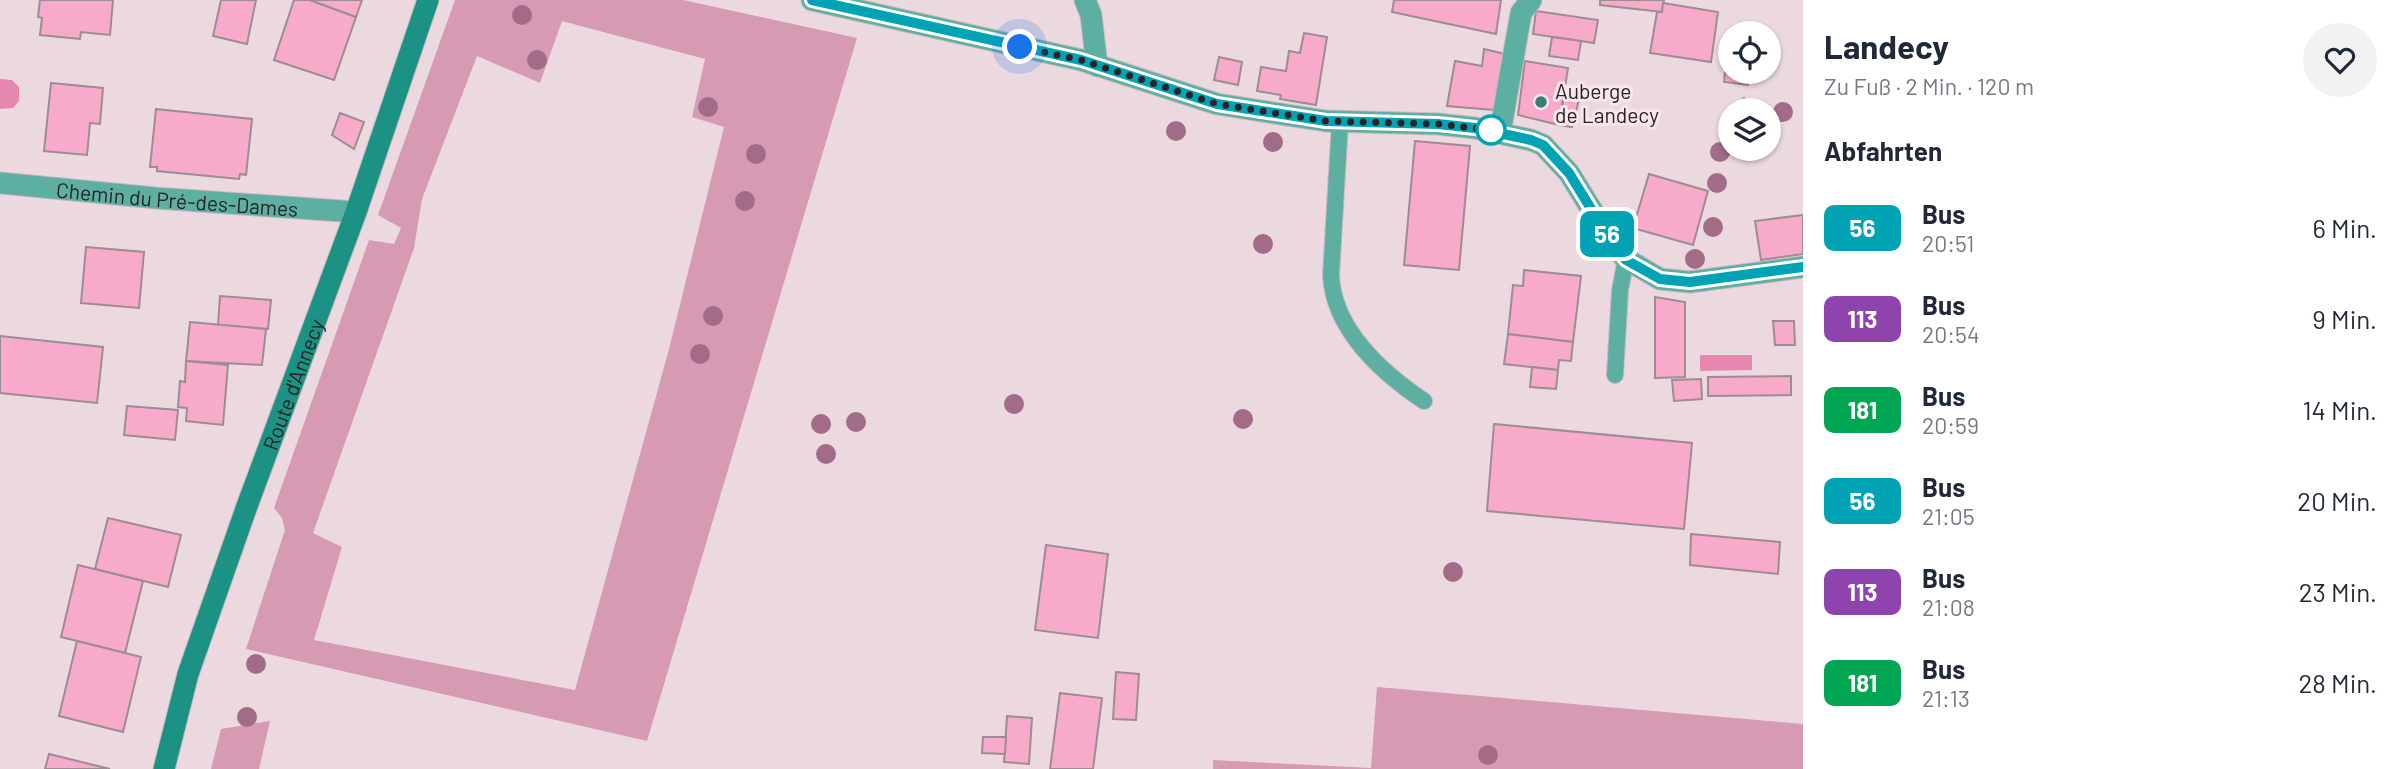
<!DOCTYPE html>
<html lang="de">
<meta charset="utf-8">
<style>
:root{--surface:#fff;--page:#f2f2f3;--text:#1f2937;--muted:#747a83}
body{margin:0;font-family:Barlow,sans-serif;background:var(--page);color:var(--text);height:100vh;display:flex;flex-direction:column;font-size:26px;white-space:nowrap}
*{box-sizing:border-box;margin:0}
p{font-size:23px;color:var(--muted)}
.icon{flex:none;width:38px;height:38px;fill:none;stroke:currentColor;stroke-width:2;stroke-linecap:round;stroke-linejoin:round}
.map{position:relative;flex:1;overflow:hidden}
.panel{display:flex;flex-direction:column;background:var(--surface);width:595px}
.panel>*{flex:none}
.badge{padding:0 14px;border-radius:10px;font-size:24px;line-height:46px}
.fabs{position:absolute;left:1718px;top:21px;display:grid;gap:14px}
.fabs a{display:grid;place-items:center;width:63px;height:63px;border-radius:50%;background:var(--surface);box-shadow:0 2px 5px #0004;font-size:35px}
.you{position:absolute;width:35px;height:35px;margin:-18px;border:5px solid #fff;border-radius:50%;background:#1a73e8;box-shadow:0 0 0 10px #1a73e833}
.map>.badge{position:absolute;translate:-50% -50%;box-shadow:0 0 0 4px #fff}
h2{padding:0 21px;font-size:26px;line-height:63px}
.round{display:grid;place-items:center;flex:none;width:74px;height:74px;border-radius:37px;background:var(--page)}
.overview{display:flex;align-items:center;justify-content:space-between;height:119px;padding:0 21px}
h1{font-size:33px;font-weight:700;line-height:52px}
ul{padding:0;list-style:none}
li{display:flex;align-items:center;gap:21px;height:91px;padding:0 21px}
li div{flex:1}
li b{display:block;font-size:26px}
li em{font-style:normal}
li .badge{min-width:77px;font-weight:700;text-align:center}
main{display:flex;flex:1;min-height:0}
.map>svg:first-child{display:block}
.green{fill:#d69ab2;fill-rule:evenodd}
.water{fill:#e687b0}
.building{fill:#f8aaca;stroke:#9d8c92;stroke-width:2}
.lines{fill:none;stroke-linecap:round;stroke-linejoin:round}
.lane-casing{stroke:#c8b8be;stroke-width:18}
.street-casing{stroke:#c8b8be;stroke-width:23}
.secondary-casing{stroke:#c8b8be;stroke-width:23}
.lane{stroke:#5dafa2;stroke-width:16}
.street{stroke:#5dafa2;stroke-width:21}
.secondary{stroke:#1b9284;stroke-width:21}
.tree{fill:#a26c88}
.line-casing{stroke:#fff;stroke-width:16}
.line{stroke:#00a3b4;stroke-width:10}
.walk{stroke:#292325;stroke-width:7;stroke-dasharray:0 12.6}
.poi-dot{fill:#3a7f75;stroke:#f8e6ed;stroke-width:2.5}
.stop-dot{fill:#fff;stroke:#00a3b4;stroke-width:3.5}
.labels{text-anchor:middle;dominant-baseline:central;stroke-width:6;stroke-linejoin:round;paint-order:stroke}
.poi-label{font-size:21px;fill:#292325;stroke:#f8e6ed;text-anchor:start}
.street-label{font-size:21px;fill:#292325;stroke:#f8e6ed}
</style>
<main>
<div class="map">
<svg width="1803" height="769" viewBox="0 0 1803 769">
<rect width="100%" height="100%" fill="#ebd9df"/>
<g class="green">
<path d="M455 0H683L857 38 647 741 246 649 285 530 282 518 274 508 369 240 394 244 401 228 378 215ZM562 21 705 59 692 117 724 127 669 349 575 690 314 640 342 547 313 533 414 248 422 199 477 56 540 83Z"/>
<path d="M1377 687 1803 724V769H1213V760L1371 768Z"/>
<path d="M270 721 259 769H211L221 729Z"/>
</g>
<g class="water">
<path d="M0 79 12 80 19 87V101L13 108 0 109Z"/>
<path d="M1700 355H1752V370L1700 371Z"/>
</g>
<g class="building">
<path d="M40 0H113L110 35 81 32 80 39 40 35 42 18 38 17Z"/>
<path d="M221 0H256L247 44 213 36Z"/>
<path d="M294 0H310L356 17 334 80 274 60Z"/>
<path d="M310 0H362L356 17Z"/>
<path d="M1394 0H1501L1496 34 1392 12Z"/>
<path d="M1600 0H1664L1662 12 1600 5Z"/>
<path d="M1663 3 1718 12 1711 62 1650 53 1657 12H1662Z"/>
<path d="M1536 11 1598 20 1594 43 1533 34Z"/>
<path d="M1304 33 1327 37 1316 105 1280 99 1281 95 1257 91 1261 67 1286 71 1289 51 1300 53Z"/>
<path d="M1552 37 1581 41 1578 60 1549 56Z"/>
<path d="M1484 49 1505 54 1494 110 1447 106 1455 61 1482 66Z"/>
<path d="M1219 57 1242 62 1238 85 1214 80Z"/>
<path d="M1525 61 1568 68 1559 125 1518 115Z"/>
<path d="M1726 63H1731V72H1749L1748 85 1724 82Z"/>
<path d="M51 83 103 88 100 124 90 123 87 155 44 151Z"/>
<path d="M1565 89 1581 92 1572 127 1559 125Z"/>
<path d="M1744 98 1756 110H1732Z"/>
<path d="M156 109 252 119 246 175 240 174 239 179 157 171V167H150Z"/>
<path d="M340 113 364 122 354 149 332 135Z"/>
<path d="M1415 141 1470 146 1459 270 1404 265Z"/>
<path d="M1649 174 1708 191 1693 245 1633 228Z"/>
<path d="M1803 215V254L1761 260 1755 221Z"/>
<path d="M86 247 144 252 139 308 81 303Z"/>
<path d="M1524 270 1581 276 1573 342 1508 334 1513 285 1523 286Z"/>
<path d="M220 296 271 300 268 329 218 325Z"/>
<path d="M1655 297 1685 302V377L1655 378Z"/>
<path d="M1773 321H1794L1795 345H1775Z"/>
<path d="M190 322 266 329 262 365 186 361Z"/>
<path d="M1508 334 1573 342 1571 361 1559 360 1558 370 1504 364Z"/>
<path d="M0 336 103 347 97 403 0 393Z"/>
<path d="M186 361 228 365 223 425 186 421 187 408 178 407 180 381 185 382Z"/>
<path d="M1532 367 1558 370 1556 389 1530 387Z"/>
<path d="M1791 376V395L1708 396V377Z"/>
<path d="M1701 379 1702 399 1674 401 1672 380Z"/>
<path d="M127 406 178 410 175 440 124 435Z"/>
<path d="M1494 424 1692 443 1684 529 1487 511Z"/>
<path d="M108 518 181 535 168 587 95 569Z"/>
<path d="M1691 534 1780 542 1778 574 1690 565Z"/>
<path d="M1046 545 1108 554 1098 638 1035 630Z"/>
<path d="M78 565 143 581 125 653 61 637Z"/>
<path d="M77 641 141 657 123 732 59 716Z"/>
<path d="M1116 672 1139 674 1136 720 1113 719Z"/>
<path d="M1060 693 1102 698 1093 769H1050Z"/>
<path d="M1007 716 1032 718 1029 764 1004 762Z"/>
<path d="M983 737H1006L1005 754 982 753Z"/>
<path d="M49 754 110 769H45Z"/>
</g>
<g class="lines">
<defs>
<g id="lane">
<path d="M1340 122 1331 275C1333 329 1382 373 1424 401"/>
<path d="M1615 375 1620 290 1626 259"/>
</g>
<g id="street">
<path d="M812 0 1081 60 1217 104 1326 121 1438 124 1475 128 1531 140 1543 145 1569 173 1614 246 1626 259 1660 279 1690 282 1803 267"/>
<path d="M1085 0 1091 15 1097 66"/>
<path d="M1500 133 1521 13 1531 0"/>
<path id="s1" d="M0 183 156 198 356 212"/>
</g>
<g id="secondary">
<path id="s2" d="M164 769 188 674 247 506 356 212 428 0"/>
</g>
</defs>
<use href="#lane" class="lane-casing"/>
<use href="#street" class="street-casing"/>
<use href="#secondary" class="secondary-casing"/>
<use href="#lane" class="lane"/>
<use href="#street" class="street"/>
<use href="#secondary" class="secondary"/>
</g>
<g class="tree">
<circle cx="522" cy="15" r="10"/>
<circle cx="537" cy="60" r="10"/>
<circle cx="708" cy="107" r="10"/>
<circle cx="1783" cy="112" r="10"/>
<circle cx="1176" cy="131" r="10"/>
<circle cx="1273" cy="142" r="10"/>
<circle cx="1720" cy="152" r="10"/>
<circle cx="756" cy="154" r="10"/>
<circle cx="1717" cy="183" r="10"/>
<circle cx="745" cy="201" r="10"/>
<circle cx="1713" cy="227" r="10"/>
<circle cx="1263" cy="244" r="10"/>
<circle cx="1695" cy="259" r="10"/>
<circle cx="713" cy="316" r="10"/>
<circle cx="700" cy="354" r="10"/>
<circle cx="1014" cy="404" r="10"/>
<circle cx="1243" cy="419" r="10"/>
<circle cx="856" cy="422" r="10"/>
<circle cx="821" cy="424" r="10"/>
<circle cx="826" cy="454" r="10"/>
<circle cx="1453" cy="572" r="10"/>
<circle cx="256" cy="664" r="10"/>
<circle cx="247" cy="717" r="10"/>
<circle cx="1488" cy="755" r="10"/>
</g>
<g class="lines">
<defs>
<path id="line" d="M812 0 1081 60 1217 104 1326 121 1438 124 1475 128 1531 140 1543 145 1569 173 1614 246 1626 260 1660 279 1690 282 1803 267"/>
</defs>
<use href="#line" class="line-casing"/>
<use href="#line" class="line"/>
<path class="walk" d="M1020 47 1081 60 1217 104 1326 121 1438 124 1491 130"/>
</g>
<circle class="poi-dot" cx="1541" cy="102" r="7"/>
<circle class="stop-dot" cx="1491" cy="130" r="14"/>
<g class="labels">
<g class="poi-label">
<text x="1555" y="90">Auberge<tspan x="1555" dy="24">de Landecy</tspan></text>
</g>
<g class="street-label">
<text stroke="none"><textPath href="#s1" startOffset="178">Chemin du Pré-des-Dames</textPath></text>
<text stroke="none"><textPath href="#s2" startOffset="406">Route d'Annecy</textPath></text>
</g>
</g>
</svg>
<div class="fabs">
<a><svg class="icon" aria-label="locate" viewBox="0 0 24 24"><circle cx="12" cy="12" r="6"/><path d="M12 2v4M12 18v4M2 12h4M18 12h4"/></svg></a>
<a><svg class="icon" aria-label="layers" viewBox="0 0 24 24"><path d="M12 4l9 5-9 5-9-5zM3 14l9 5 9-5"/></svg></a>
</div>
<div class="you" style="left:1020px;top:47px"></div>
<b class="badge" style="left:1607px;top:234px;background:#00a3b4;color:#fff">56</b>
</div>
<section class="panel">
<div class="overview"><div><h1>Landecy</h1><p>Zu Fuß · 2 Min. · 120 m</p></div><a class="round"><svg class="icon" aria-label="heart" viewBox="0 0 24 24"><path d="M12 20l-8-8c-3-5 5-10 8-4 3-6 11-1 8 4z"/></svg></a></div>
<h2>Abfahrten</h2>
<ul>
<li><span class="badge" style="background:#00a3b4;color:#fff">56</span><div><b>Bus</b><p>20:51</p></div><em>6 Min.</em></li>
<li><span class="badge" style="background:#8e44ad;color:#fff">113</span><div><b>Bus</b><p>20:54</p></div><em>9 Min.</em></li>
<li><span class="badge" style="background:#00a651;color:#fff">181</span><div><b>Bus</b><p>20:59</p></div><em>14 Min.</em></li>
<li><span class="badge" style="background:#00a3b4;color:#fff">56</span><div><b>Bus</b><p>21:05</p></div><em>20 Min.</em></li>
<li><span class="badge" style="background:#8e44ad;color:#fff">113</span><div><b>Bus</b><p>21:08</p></div><em>23 Min.</em></li>
<li><span class="badge" style="background:#00a651;color:#fff">181</span><div><b>Bus</b><p>21:13</p></div><em>28 Min.</em></li>
</ul>
</section>
</main>
